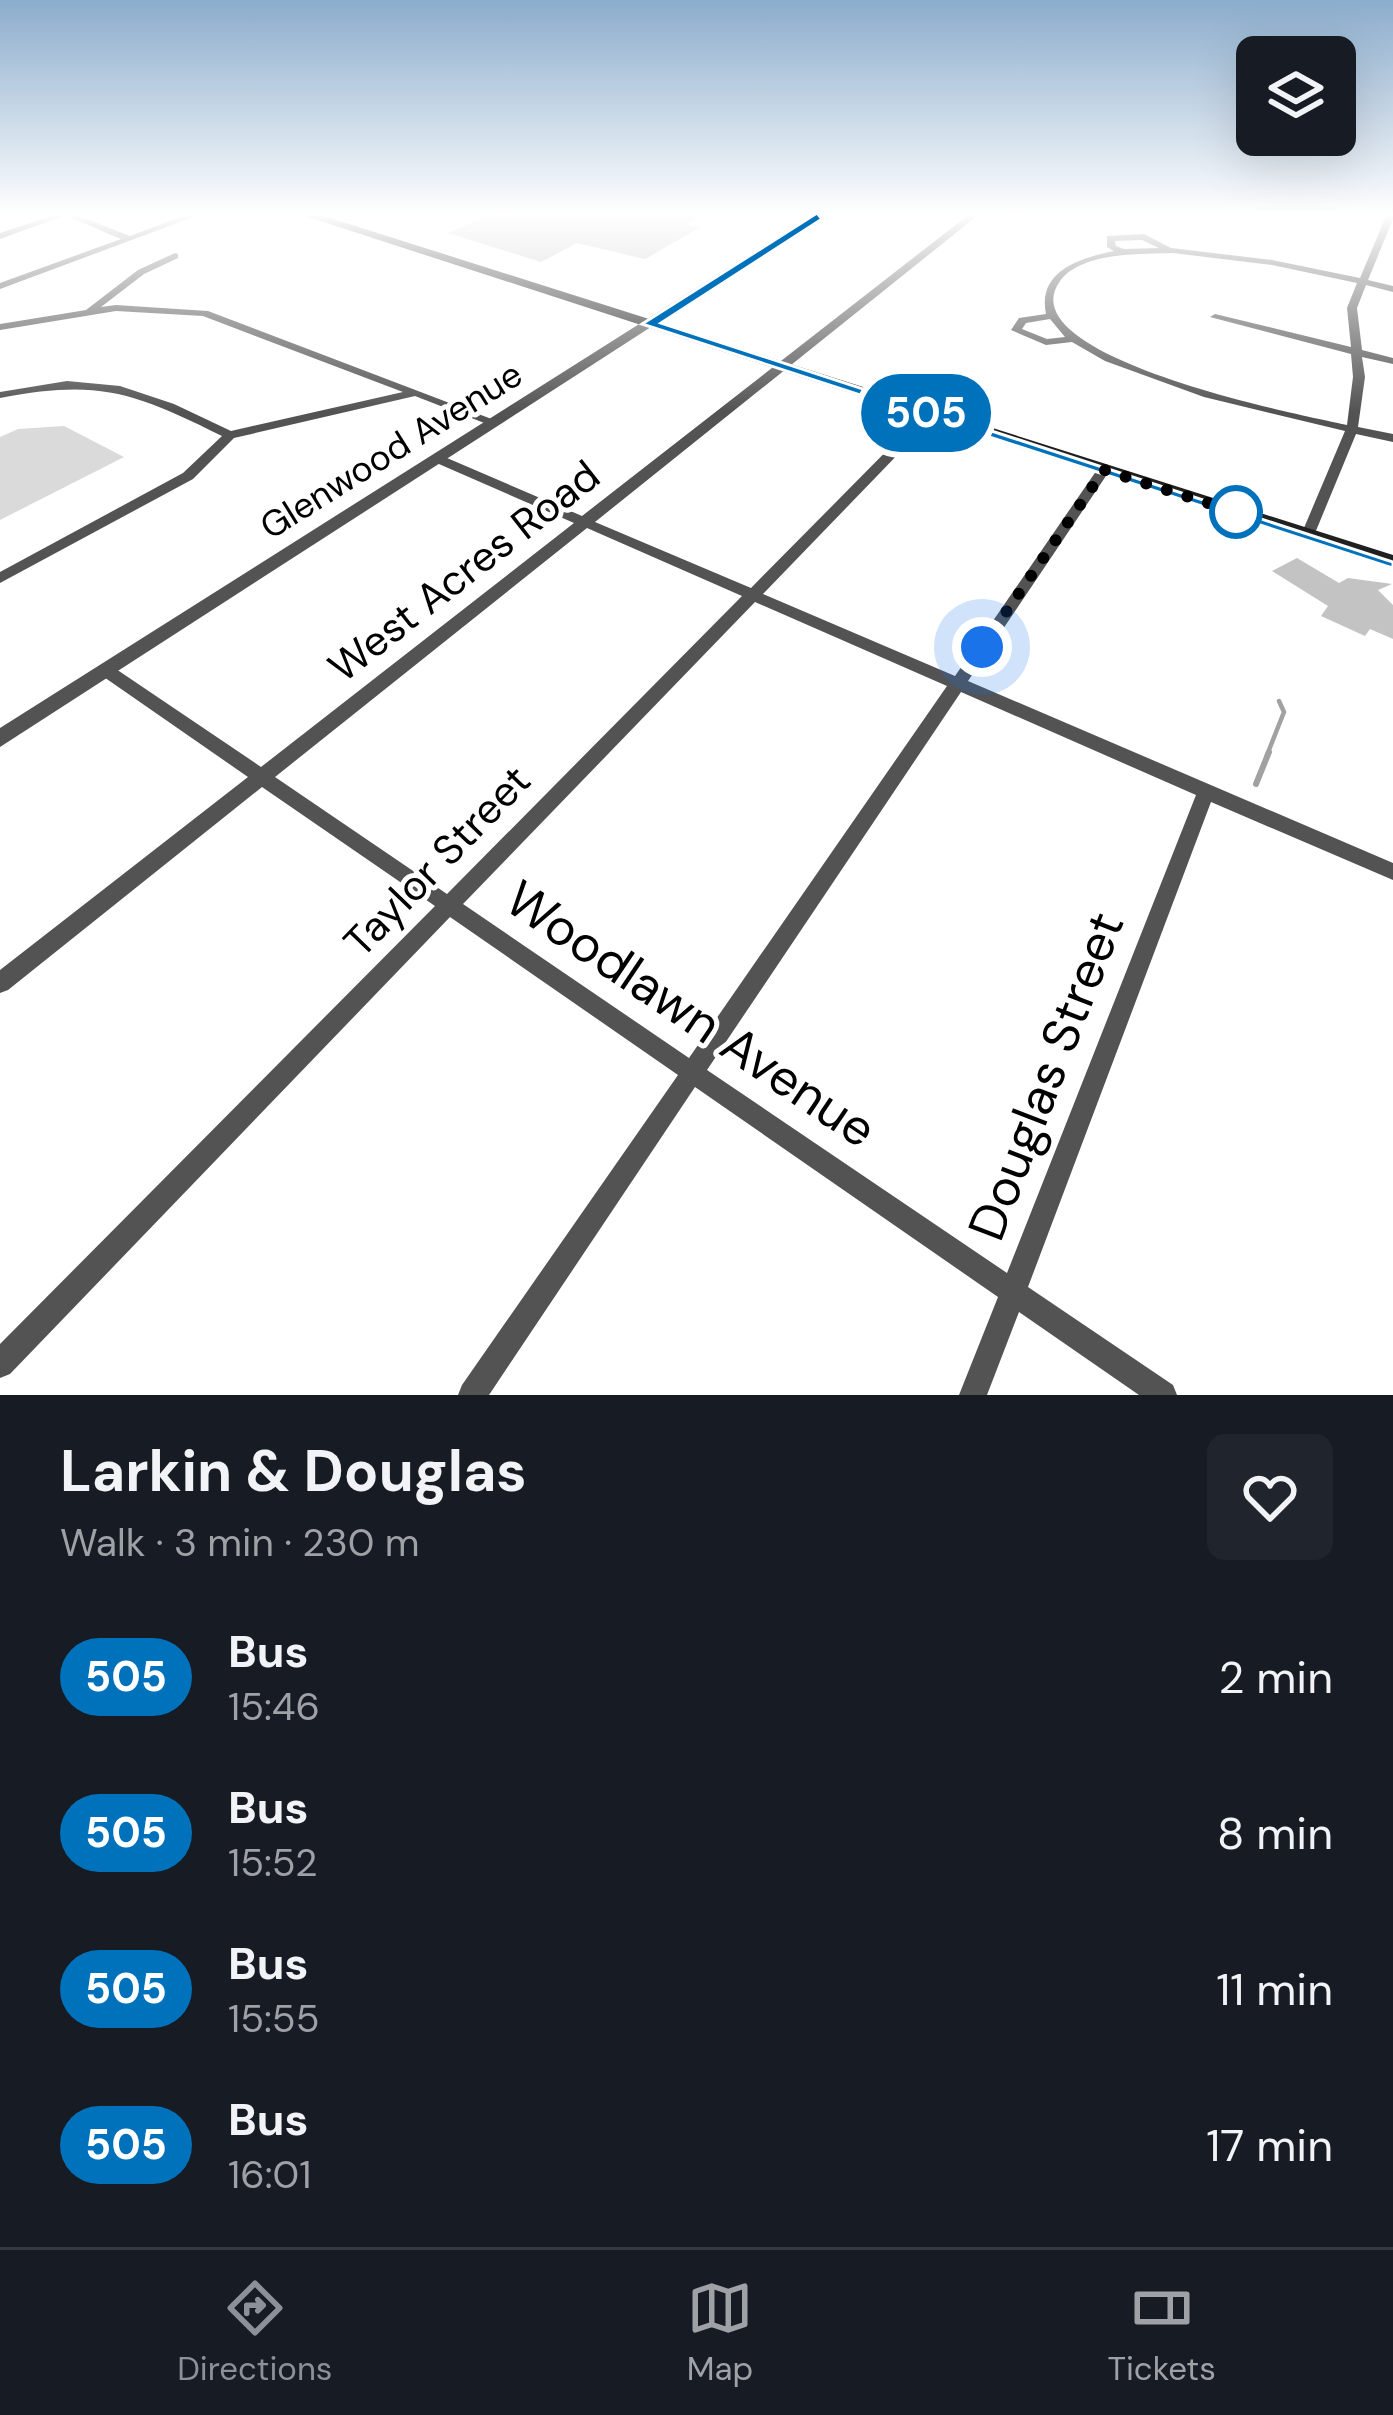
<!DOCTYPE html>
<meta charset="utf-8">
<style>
:root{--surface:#171b24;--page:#20242c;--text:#f1f3f6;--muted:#9ea1a6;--line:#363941;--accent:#8c9099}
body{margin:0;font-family:"DM Sans",sans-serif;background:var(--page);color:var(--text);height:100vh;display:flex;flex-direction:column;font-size:45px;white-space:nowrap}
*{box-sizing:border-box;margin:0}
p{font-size:39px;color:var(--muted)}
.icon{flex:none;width:66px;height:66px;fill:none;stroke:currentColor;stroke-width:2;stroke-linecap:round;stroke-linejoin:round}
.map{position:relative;height:1395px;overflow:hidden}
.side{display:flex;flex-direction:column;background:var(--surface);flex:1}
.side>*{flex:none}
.badge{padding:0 24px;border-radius:39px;font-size:42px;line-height:78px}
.controls{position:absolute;left:1236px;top:36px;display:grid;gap:24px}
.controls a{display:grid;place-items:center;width:120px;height:120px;border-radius:18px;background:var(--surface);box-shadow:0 12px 48px #0002;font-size:60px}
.you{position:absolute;width:60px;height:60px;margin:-30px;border:9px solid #fff;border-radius:50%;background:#1a73e8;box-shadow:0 0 0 18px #1a73e833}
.map>.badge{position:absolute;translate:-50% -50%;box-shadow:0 0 0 6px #fff}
.round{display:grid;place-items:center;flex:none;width:126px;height:126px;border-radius:18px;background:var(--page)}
.overview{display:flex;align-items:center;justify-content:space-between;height:204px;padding:0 60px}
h1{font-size:57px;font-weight:700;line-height:90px}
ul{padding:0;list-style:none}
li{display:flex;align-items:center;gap:36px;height:156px;padding:0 60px}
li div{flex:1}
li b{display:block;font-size:45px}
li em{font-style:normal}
li .badge{min-width:132px;font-weight:700;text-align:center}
.dock{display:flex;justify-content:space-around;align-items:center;height:168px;border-top:3px solid var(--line);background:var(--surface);font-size:33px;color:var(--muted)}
.dock a{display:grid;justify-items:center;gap:6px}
.dock .current{color:var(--accent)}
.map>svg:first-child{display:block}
.green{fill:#dadada}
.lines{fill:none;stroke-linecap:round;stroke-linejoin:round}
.stream-far1{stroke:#a1a1a1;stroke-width:4.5}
.stream{stroke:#a1a1a1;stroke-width:6}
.building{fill:#c3c3c3}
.minor{fill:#535353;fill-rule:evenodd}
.tertiary{fill:#535353;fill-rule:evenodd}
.secondary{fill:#202020;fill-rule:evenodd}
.line{fill:#0072bc;stroke:#fff;stroke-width:3}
.walk{stroke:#000;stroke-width:12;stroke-dasharray:0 21.6}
.stop-dot{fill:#fff;stroke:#0072bc;stroke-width:6}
.labels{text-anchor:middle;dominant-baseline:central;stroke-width:10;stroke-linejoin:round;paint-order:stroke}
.far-street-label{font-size:36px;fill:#000;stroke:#fff}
.street-label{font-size:42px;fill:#000;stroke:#fff}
.near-street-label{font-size:51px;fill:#000;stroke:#fff}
</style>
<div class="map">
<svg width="1393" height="1395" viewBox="0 0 1393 1395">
<rect width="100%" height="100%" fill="#fff"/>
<path class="green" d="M64 426 124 457 0 520V437L18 429Z"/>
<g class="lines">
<path class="stream-far1" d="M1267 755 1284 712 1279 701"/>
<path class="stream" d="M1256 784 1269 752"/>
</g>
<g class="building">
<path d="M486 216H700V218L683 224 699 228 645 259 577 243 541 262 448 233Z"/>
<path d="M1297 558 1339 583 1348 578 1392 584 1378 590 1393 605V639L1370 629 1365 636 1321 616 1328 606 1272 571Z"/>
</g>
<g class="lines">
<g class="minor">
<path d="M51 216H64L0 239V233Z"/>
<path d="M67 216H79L130 236 183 216H196L0 289V283L121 239Z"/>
<path d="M967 216H977L595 522 751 588 926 411H934V417L763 594 955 676 1099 467H1109L1110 470 968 681 1393 863V880L1211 802 1028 1287 1173 1385 1177 1395H1139L1019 1312 987 1395H959L998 1297 695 1087 489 1395H458L462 1385 678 1075 450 917 10 1374 0 1378V1344L435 906 262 787 8 990 0 993V970L248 777 101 675 99 671 101 667H113L261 767 574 523 432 461V455H440L582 516ZM587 528 742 596 447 894 275 777ZM755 602 947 686 689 1058 463 904ZM961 692 1196 795 1007 1273 707 1070Z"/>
<path d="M1386 216H1393V219L1368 280 1393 286V292L1366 285 1357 308 1362 350 1393 358V364L1362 357 1365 377 1358 427 1393 434V442L1356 434 1313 538H1303L1301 535 1345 431 1204 397 1105 361 1072 342 1046 345 1011 330 1019 318 1046 314C1037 271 1080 258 1114 251L1107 247V236L1144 234 1171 248 1272 260 1360 278ZM1142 240 1159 248 1124 249 1116 246 1115 241ZM1173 253 1272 265 1357 283 1347 308 1351 347 1215 314 1210 317 1351 354 1353 377 1347 425C1305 416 1005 357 1060 281 1081 252 1141 254 1173 253ZM1050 319 1065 337 1047 339 1022 329 1026 323Z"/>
<path d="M175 253 178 254V258L144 274 101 307 116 305 208 311 502 423 492 426 415 396 234 438 193 479 0 583V572L183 473 222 436C133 392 99 379 0 398V392L67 381 120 386 174 404 231 431 403 392 203 316 116 311 0 330V324L86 310 138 270Z"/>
</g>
<path class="tertiary" d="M810 216H823L0 747V728Z"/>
<path class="secondary" d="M305 216H324L1393 555V569Z"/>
</g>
<linearGradient id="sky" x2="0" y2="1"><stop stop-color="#8baccc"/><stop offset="0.52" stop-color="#fff"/><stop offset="1" stop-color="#fff" stop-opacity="0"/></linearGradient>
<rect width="1393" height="412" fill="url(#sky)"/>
<path class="line" d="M817 213 822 219 661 323 1393 562V568L1386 566 642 324Z"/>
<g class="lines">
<path class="walk" d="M982 647 1104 470 1236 512"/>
</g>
<circle class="stop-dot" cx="1236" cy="512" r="24"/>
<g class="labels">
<g class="far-street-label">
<text transform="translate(391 450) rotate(-32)">Glenwood Avenue</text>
</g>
<g class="street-label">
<text transform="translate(464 571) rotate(-38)">West Acres Road</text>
<text transform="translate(437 861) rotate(-46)">Taylor Street</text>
</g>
<g class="near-street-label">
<text transform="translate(691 1014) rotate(34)">Woodlawn Avenue</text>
<text transform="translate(1046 1076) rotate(-69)">Douglas Street</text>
</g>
</g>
</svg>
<div class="controls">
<a><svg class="icon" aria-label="layers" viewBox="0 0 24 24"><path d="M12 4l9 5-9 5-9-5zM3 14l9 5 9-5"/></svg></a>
</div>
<div class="you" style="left:982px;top:647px"></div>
<b class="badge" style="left:926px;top:413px;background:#0072bc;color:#fff">505</b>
</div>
<section class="side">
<div class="overview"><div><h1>Larkin &amp; Douglas</h1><p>Walk · 3 min · 230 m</p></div><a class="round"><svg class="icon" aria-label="heart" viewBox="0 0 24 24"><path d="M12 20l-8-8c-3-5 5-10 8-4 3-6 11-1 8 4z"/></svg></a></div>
<ul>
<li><span class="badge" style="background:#0072bc;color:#fff">505</span><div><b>Bus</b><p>15:46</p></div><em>2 min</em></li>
<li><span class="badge" style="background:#0072bc;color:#fff">505</span><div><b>Bus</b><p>15:52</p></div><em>8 min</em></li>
<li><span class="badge" style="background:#0072bc;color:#fff">505</span><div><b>Bus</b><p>15:55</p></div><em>11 min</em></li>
<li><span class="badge" style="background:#0072bc;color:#fff">505</span><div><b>Bus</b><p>16:01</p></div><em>17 min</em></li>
</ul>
</section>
<nav class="dock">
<a class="current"><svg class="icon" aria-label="directions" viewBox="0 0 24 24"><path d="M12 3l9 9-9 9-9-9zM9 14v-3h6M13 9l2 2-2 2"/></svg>Directions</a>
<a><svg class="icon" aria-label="map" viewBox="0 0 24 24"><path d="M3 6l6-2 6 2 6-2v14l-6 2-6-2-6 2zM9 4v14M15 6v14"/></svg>Map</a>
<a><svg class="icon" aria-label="tickets" viewBox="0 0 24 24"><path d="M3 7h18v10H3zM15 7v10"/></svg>Tickets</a>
</nav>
